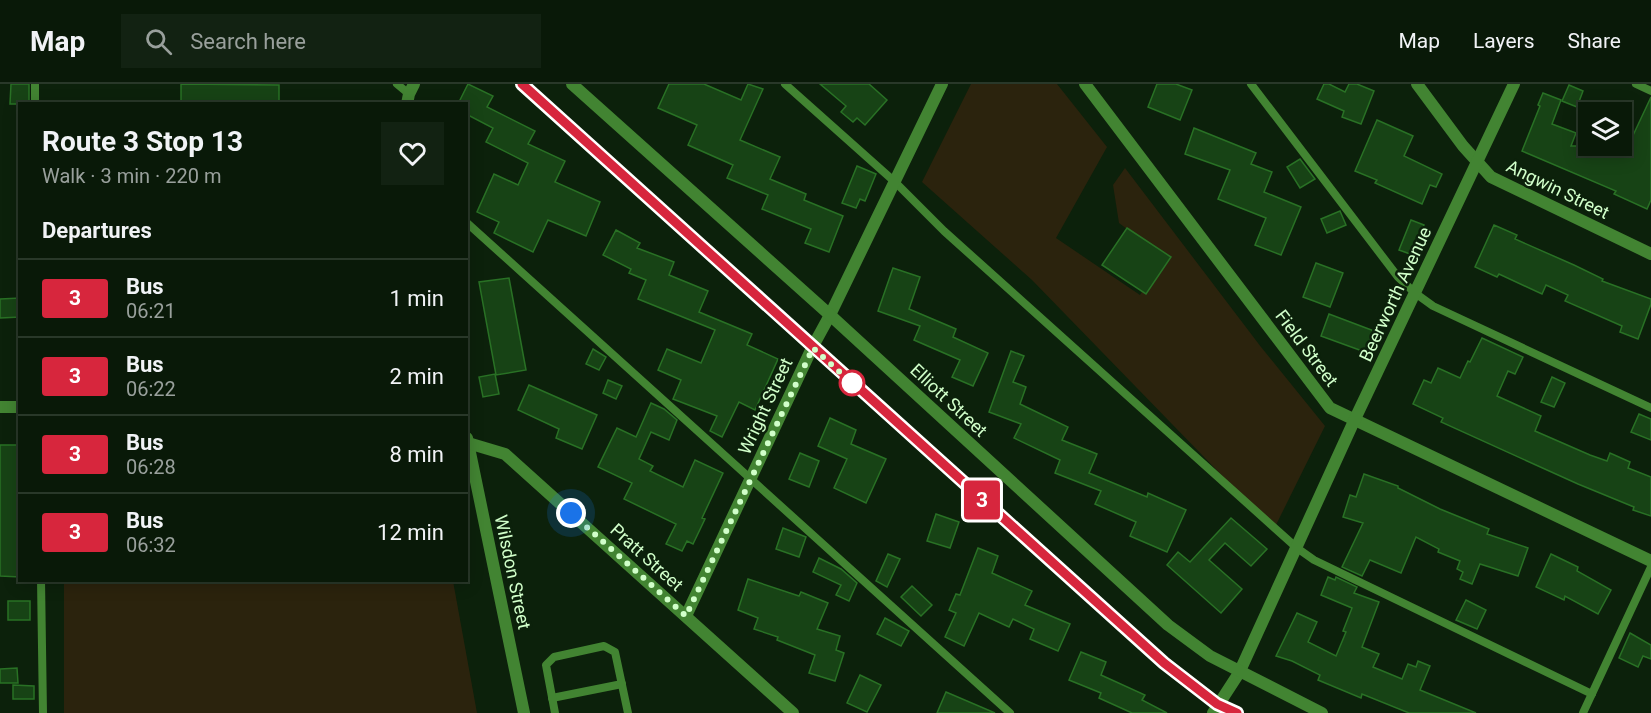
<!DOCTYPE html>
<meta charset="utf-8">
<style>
:root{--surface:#091908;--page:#122212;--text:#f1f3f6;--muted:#99a09c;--line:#293829}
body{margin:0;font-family:Roboto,sans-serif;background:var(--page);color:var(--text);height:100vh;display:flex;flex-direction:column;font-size:22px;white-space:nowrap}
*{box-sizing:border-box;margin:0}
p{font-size:20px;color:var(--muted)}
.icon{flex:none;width:33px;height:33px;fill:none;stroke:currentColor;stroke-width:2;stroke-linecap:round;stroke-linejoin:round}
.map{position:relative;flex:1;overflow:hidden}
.drawer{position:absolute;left:18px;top:18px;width:450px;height:480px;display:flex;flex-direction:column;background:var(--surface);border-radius:0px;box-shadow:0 3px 15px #0003,0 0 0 2px var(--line)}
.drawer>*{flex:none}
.badge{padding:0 12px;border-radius:4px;font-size:21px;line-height:39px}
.buttons{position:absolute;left:1578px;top:18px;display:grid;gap:12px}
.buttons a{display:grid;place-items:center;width:54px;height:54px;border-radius:0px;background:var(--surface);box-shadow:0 3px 15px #0003,0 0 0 2px var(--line);font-size:30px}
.you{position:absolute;width:30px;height:30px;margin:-15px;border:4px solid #fff;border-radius:50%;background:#1a73e8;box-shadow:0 0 0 9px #1a73e833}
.map>.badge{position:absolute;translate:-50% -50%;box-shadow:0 0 0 3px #fff}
h2{padding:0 24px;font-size:22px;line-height:54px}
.round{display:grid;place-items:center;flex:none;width:63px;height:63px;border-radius:0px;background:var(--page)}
.headline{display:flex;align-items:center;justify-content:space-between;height:102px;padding:0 24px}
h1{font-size:28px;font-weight:700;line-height:45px}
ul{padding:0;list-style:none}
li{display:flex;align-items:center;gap:18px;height:78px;padding:0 24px;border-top:2px solid var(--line)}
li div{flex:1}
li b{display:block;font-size:22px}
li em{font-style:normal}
li .badge{min-width:66px;font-weight:700;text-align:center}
header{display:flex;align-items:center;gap:36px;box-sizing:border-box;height:84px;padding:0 30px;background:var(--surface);border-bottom:2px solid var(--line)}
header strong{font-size:28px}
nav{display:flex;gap:33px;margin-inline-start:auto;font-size:21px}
.search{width:420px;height:54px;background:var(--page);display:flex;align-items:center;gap:15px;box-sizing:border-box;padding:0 21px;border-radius:0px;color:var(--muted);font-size:22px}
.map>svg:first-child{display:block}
.green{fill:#2b230d}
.building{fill:#174315;stroke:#297125;stroke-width:1.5}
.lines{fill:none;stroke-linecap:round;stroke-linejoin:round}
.service{stroke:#428432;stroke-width:8}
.minor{stroke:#428432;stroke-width:12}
.tertiary{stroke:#428432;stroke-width:12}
.line-casing{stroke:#fff;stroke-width:14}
.line{stroke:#d7263d;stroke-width:9}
.walk{stroke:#d1ffca;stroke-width:6;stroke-dasharray:0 10.8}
.stop-dot{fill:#fff;stroke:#d7263d;stroke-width:3}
.labels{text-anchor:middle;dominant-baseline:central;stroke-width:5;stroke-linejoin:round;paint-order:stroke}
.street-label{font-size:18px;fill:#d1ffca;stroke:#0c210b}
</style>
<header>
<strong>Map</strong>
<div class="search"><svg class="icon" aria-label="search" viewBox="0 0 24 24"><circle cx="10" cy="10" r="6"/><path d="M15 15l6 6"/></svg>Search here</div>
<nav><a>Map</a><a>Layers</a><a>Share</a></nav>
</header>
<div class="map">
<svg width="1651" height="629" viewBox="0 0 1651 629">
<rect width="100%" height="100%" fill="#0c210b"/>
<g class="green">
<path d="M971 0H1057L1107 63 1056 154 1140 211 1163 172 1119 139 1113 101 1125 84 1261 263 1325 342 1274 445 1032 196 922 98Z"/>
<path d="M64 497H453L477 629H64Z"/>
</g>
<g class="building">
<path d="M11 0H29V20H10Z"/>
<path d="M181 0 279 1V20H181Z"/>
<path d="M468 0 493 12 487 23 535 47 528 60 565 77 555 98 600 118 586 152 548 136 533 168 494 149 499 138 477 128 494 90 518 101 528 79 486 58 493 44 466 30V20H458Z"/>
<path d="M669 0H704L741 16 748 0 763 5 740 56 780 73 770 95 806 110 804 116 843 132 829 168 805 159 811 145 762 125 768 111 727 94 733 81 688 61 697 41 658 24Z"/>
<path d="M820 0H869L887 16 865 41 857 34 853 38 841 28 846 22Z"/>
<path d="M1157 0H1176L1192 6 1180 36 1148 23Z"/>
<path d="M1324 0H1329L1345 8 1349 0H1357L1374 7 1361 40 1342 33 1344 27 1317 15Z"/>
<path d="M1569 1 1583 7 1577 23 1562 17Z"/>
<path d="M1543 9 1561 16 1552 40 1576 49 1571 62H1628L1651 13V116L1647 125 1614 110 1616 107 1522 67 1540 22 1538 21Z"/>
<path d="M1377 36 1413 52 1404 72 1442 90 1436 103 1430 101 1422 120 1375 99 1377 96 1355 87Z"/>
<path d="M1194 44 1256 69 1251 80 1272 88 1264 108 1301 123 1281 171 1255 161 1266 134 1218 115 1230 86 1185 70Z"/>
<path d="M1300 75 1315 95 1300 104 1287 83Z"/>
<path d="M857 82 876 90 865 117 860 115 856 124 842 119Z"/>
<path d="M1340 127 1346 141 1327 149 1321 135Z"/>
<path d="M1411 136 1424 141 1413 171 1399 166Z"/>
<path d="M1494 141 1517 151 1515 155 1574 181 1603 195 1602 197 1651 215V220L1638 255 1620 248 1622 242 1565 217 1568 211 1546 201 1542 210 1499 190 1497 193 1475 183Z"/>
<path d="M1127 144 1171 173 1146 210 1102 181Z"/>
<path d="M616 146 640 159 637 164 674 178 669 191 708 207 699 228 752 250 747 261 778 275 755 326 739 318 722 353 710 347 717 332 673 315 681 296 658 286 667 265 701 279 715 246 638 215 646 196 629 189 631 185 603 171Z"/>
<path d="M1316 179 1343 189 1330 223 1303 213Z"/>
<path d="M893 184 920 193 909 225 956 245 953 253 988 269 973 302 952 293 960 276 914 256 920 242 878 227Z"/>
<path d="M509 194 526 286 496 291 479 198Z"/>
<path d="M20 214V233L0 234V215Z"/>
<path d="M1329 230 1374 247 1365 268 1321 252Z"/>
<path d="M1482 254 1523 273 1515 290 1508 287 1497 312 1541 332 1535 347 1590 371 1607 377 1610 369 1630 378 1628 384 1651 393V432L1633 426 1634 423 1578 400 1441 338 1443 334 1413 320 1424 296 1431 299 1438 284 1460 294 1468 277 1470 278Z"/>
<path d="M593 265 606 273 599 286 586 280Z"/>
<path d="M1011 267 1024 272 1013 298 1026 303 1020 320 1068 343 1062 356 1097 370 1089 389 1147 413 1148 409 1186 426 1167 468 1130 452 1136 438 1095 420 1101 407 1055 389 1060 376 1014 354 1021 340 989 328Z"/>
<path d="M495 290 499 310 483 313 479 293Z"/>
<path d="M1552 293 1565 299 1554 323 1541 318Z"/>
<path d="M608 296 622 302 616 315 603 309Z"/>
<path d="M529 301 597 331 582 365 556 354 559 345 518 326Z"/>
<path d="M651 319 664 325 677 336 669 356 651 348 639 375 653 382 650 387 683 403 695 376 723 389 702 434 705 435 693 460 687 457 682 467 666 460 676 440 624 415 632 399 598 383 617 344 636 353Z"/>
<path d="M1639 330 1651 335V356L1631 348Z"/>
<path d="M830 334 856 346 851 360 886 375 866 419 834 404 847 375 818 362Z"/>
<path d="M0 361H20V493L0 492Z"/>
<path d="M800 369 819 377 809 403 789 395Z"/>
<path d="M1364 390 1398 402V404L1440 425 1489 445 1487 450 1528 464 1518 492 1480 480 1472 500 1460 495 1463 488 1457 485 1460 477 1438 468 1439 465 1416 453 1401 489 1370 476 1362 492 1342 483 1363 439 1343 433 1350 411 1356 413Z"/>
<path d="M936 430 959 438 950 464 927 457Z"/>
<path d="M1231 434 1267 465 1251 482 1225 459 1209 476 1242 505 1221 529 1167 481 1178 468 1190 478Z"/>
<path d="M783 444 806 453 799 473 776 465Z"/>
<path d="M978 464 998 472 992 489 1032 507 1025 521 1070 540 1058 567 1030 555 1034 545 1013 535 1009 543 979 529 964 562 945 553 956 529 949 526 956 510 960 511Z"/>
<path d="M888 470 900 475 887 503 876 497Z"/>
<path d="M1551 470 1578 483 1577 487 1611 506 1598 530 1565 512 1564 516 1536 503Z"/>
<path d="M819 474 841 485 857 499 849 517 836 511 841 501 813 488Z"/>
<path d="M1328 493 1335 496 1336 493 1357 503 1354 509 1379 518 1362 563 1379 570 1373 583 1402 595 1408 580 1416 583 1418 577 1430 582 1420 606 1476 629H1409L1362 610 1361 614 1318 596 1320 591 1292 577 1276 572 1297 529 1317 538 1308 558 1336 572 1346 548 1343 547 1352 524 1321 511Z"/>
<path d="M748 495 799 512 801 508 828 519 817 545 840 552 836 566 844 569 835 597 809 589 815 571 777 556 778 553 754 545 758 534 738 526Z"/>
<path d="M912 502 932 521 921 532 901 513Z"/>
<path d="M1466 516 1486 526 1477 545 1456 536Z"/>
<rect x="8" y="517" width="22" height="19"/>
<path d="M885 534 909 547 901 562 877 550Z"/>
<path d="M1630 549 1651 561V575L1643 572 1638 583 1619 574Z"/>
<path d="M1081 568 1106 578 1101 591 1145 611 1142 616 1167 629H1132L1099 614 1101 609 1069 596Z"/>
<path d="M17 584 18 599H0V585Z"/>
<path d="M860 591 881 601 867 628 847 619Z"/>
<path d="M13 601 34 602V615H13Z"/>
<path d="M946 608 995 629H937Z"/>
</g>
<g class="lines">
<g class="service">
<path d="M35 0V20"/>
<path d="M397 0 409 10"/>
<path d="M785 0 895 98 944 147 1297 464 1314 476 1592 610"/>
<path d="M1251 0 1398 193 1415 209 1433 222 1651 324"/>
<path d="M1636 0 1651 7"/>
<path d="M466 138 1010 629"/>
<path d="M41 496 43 629"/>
<path d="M552 614 622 600"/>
<path d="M555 629 546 581 554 573 604 562 615 568 628 629"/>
<path d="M1583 629 1651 483"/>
</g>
<g class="minor">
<path d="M1085 0 1330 324 1651 477"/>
<path d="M1417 0 1463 62 1491 93 1651 170"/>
<path d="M407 20 409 10 414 0"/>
<path d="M0 323H20"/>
<path d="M467 354 524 629"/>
<path d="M468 359 505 370 793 629"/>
<path d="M686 532 812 264 830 231 942 0"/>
<path d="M1213 629 1239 589 1354 337 1514 0"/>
</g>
<g class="tertiary">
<path d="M521 0 1164 579 1217 620 1237 629"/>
<path d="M572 0 830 231 1168 541 1210 572 1322 629"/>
</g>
</g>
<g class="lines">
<defs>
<path id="line" d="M522 0 1164 579 1217 620 1237 629"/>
</defs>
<use href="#line" class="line-casing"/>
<use href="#line" class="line"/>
<path class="walk" d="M571 429 686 532 813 264 852 299"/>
</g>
<circle class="stop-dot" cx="852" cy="299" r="12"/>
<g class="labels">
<g class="street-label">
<text transform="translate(1558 105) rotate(26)">Angwin Street</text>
<text transform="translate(1395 210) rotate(-65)">Beerworth Avenue</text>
<text transform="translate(1307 264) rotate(53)">Field Street</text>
<text transform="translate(949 316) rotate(43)">Elliott Street</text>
<text transform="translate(765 322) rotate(-65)">Wright Street</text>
<text transform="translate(647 473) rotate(42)">Pratt Street</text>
<text transform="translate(513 488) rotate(78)">Wilsdon Street</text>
</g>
</g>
</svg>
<div class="buttons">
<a><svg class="icon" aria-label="layers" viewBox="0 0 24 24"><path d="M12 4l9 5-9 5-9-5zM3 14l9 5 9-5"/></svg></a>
</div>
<div class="you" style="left:571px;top:429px"></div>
<b class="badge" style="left:982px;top:416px;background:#d7263d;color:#fff">3</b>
<section class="drawer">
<div class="headline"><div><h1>Route 3 Stop 13</h1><p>Walk · 3 min · 220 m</p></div><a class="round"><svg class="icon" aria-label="heart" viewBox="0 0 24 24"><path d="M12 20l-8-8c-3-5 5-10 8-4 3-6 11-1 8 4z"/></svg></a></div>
<h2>Departures</h2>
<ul>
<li><span class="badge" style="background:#d7263d;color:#fff">3</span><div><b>Bus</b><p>06:21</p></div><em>1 min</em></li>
<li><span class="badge" style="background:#d7263d;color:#fff">3</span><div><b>Bus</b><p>06:22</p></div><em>2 min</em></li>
<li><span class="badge" style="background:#d7263d;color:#fff">3</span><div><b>Bus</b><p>06:28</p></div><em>8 min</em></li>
<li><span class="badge" style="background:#d7263d;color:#fff">3</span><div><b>Bus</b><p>06:32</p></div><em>12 min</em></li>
</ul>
</section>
</div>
